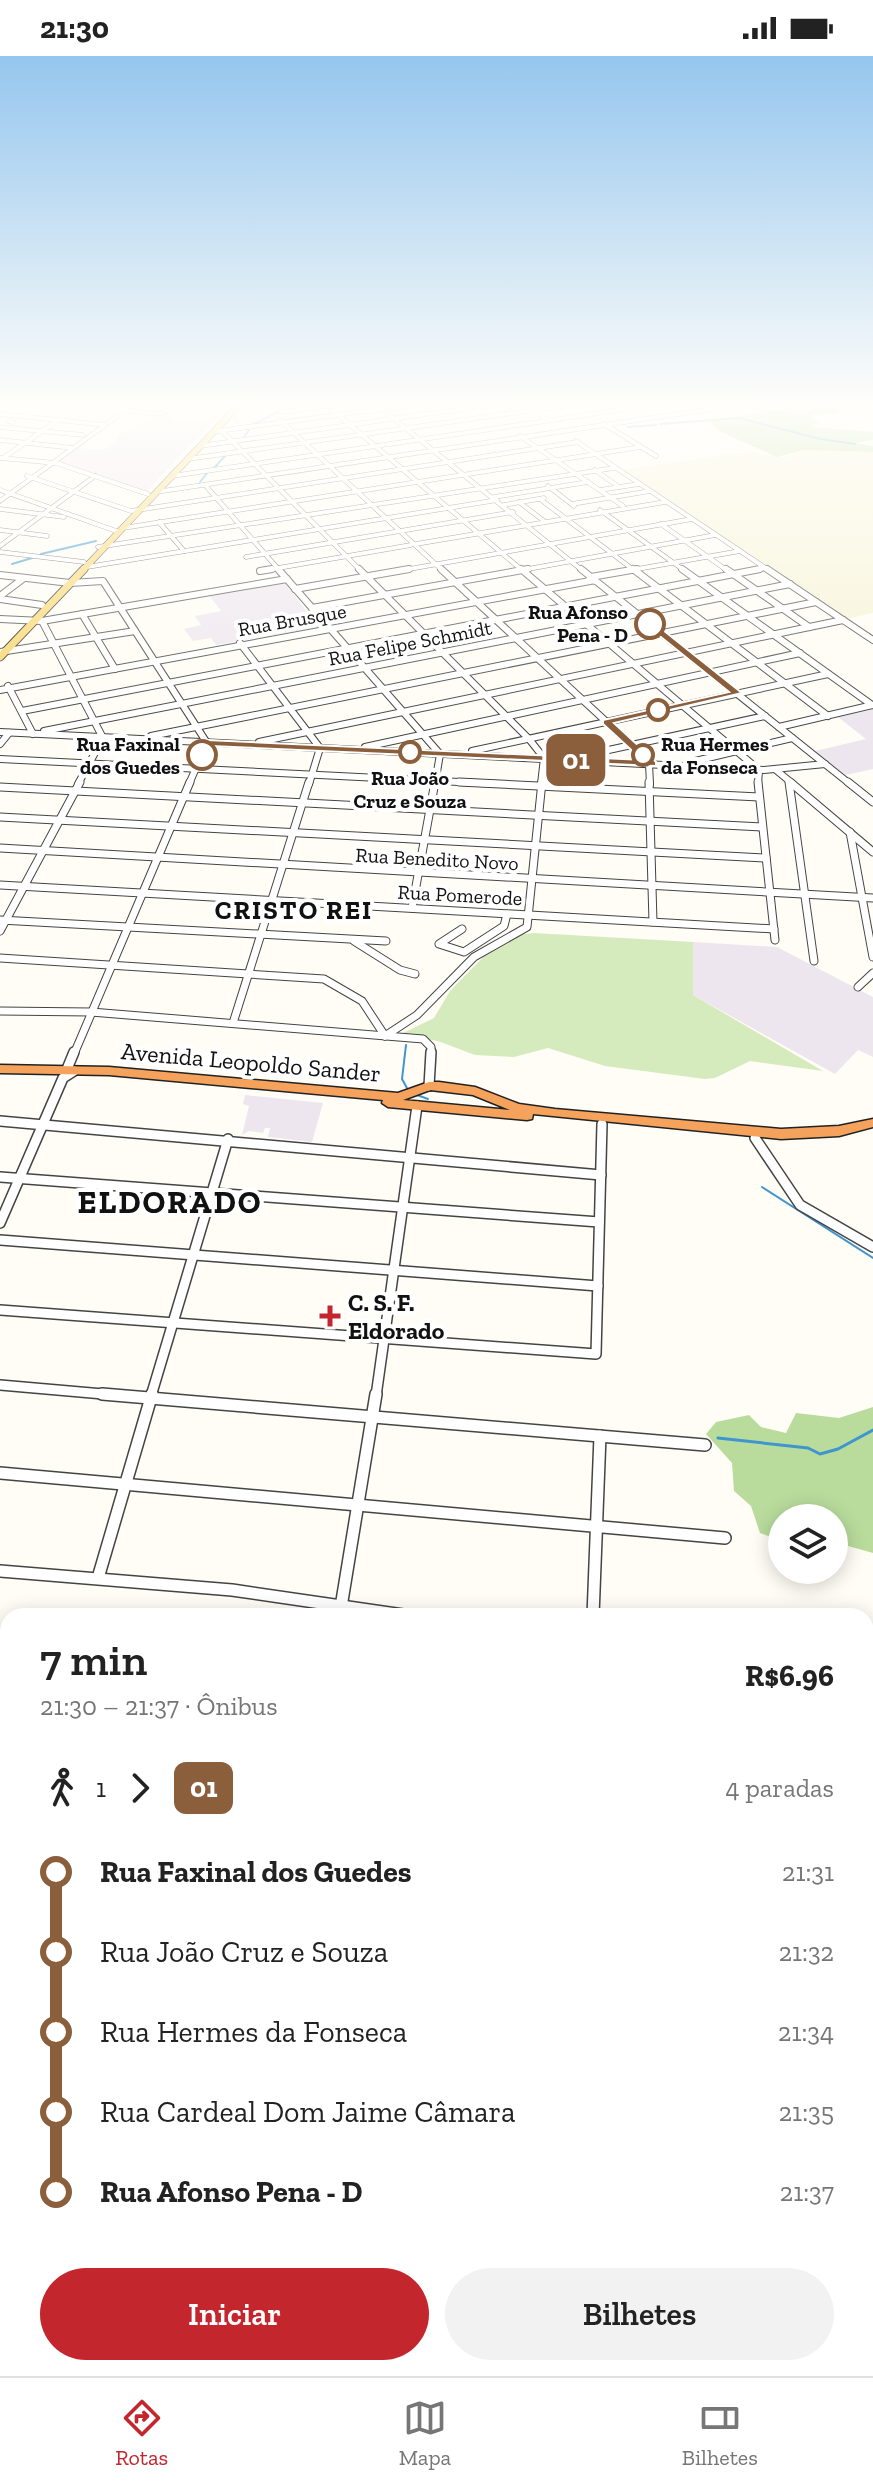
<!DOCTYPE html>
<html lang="pt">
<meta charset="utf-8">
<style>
:root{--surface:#fff;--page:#f2f2f2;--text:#222;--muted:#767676;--line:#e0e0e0;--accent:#c4262e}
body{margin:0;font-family:"Zilla Slab",serif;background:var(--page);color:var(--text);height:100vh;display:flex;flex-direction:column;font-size:30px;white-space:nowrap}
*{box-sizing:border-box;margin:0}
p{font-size:26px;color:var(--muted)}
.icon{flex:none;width:44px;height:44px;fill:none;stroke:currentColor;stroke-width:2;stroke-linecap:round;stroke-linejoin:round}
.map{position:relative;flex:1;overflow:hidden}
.side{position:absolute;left:0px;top:1552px;width:874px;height:768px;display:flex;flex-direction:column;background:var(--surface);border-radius:24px 24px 0 0;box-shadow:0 4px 20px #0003}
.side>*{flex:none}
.badge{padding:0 16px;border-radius:12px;font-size:28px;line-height:52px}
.controls{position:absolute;left:768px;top:1448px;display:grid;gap:16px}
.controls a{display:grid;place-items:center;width:80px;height:80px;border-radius:50%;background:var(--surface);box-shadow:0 4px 20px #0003;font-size:40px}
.map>.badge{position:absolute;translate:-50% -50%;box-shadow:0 0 0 4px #fff}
.legs{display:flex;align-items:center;gap:12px;height:88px;padding:0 40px;font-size:26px}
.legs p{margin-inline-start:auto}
.overview{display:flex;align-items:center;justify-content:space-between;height:136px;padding:0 40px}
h1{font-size:44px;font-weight:600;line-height:60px}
.cta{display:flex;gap:16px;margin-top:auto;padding:16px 40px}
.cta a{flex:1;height:92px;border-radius:48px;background:var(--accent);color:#fff;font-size:32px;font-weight:600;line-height:92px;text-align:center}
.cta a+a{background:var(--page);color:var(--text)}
ul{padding:0 40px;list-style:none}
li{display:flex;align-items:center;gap:28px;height:80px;font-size:30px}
li i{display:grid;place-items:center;width:12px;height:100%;margin:0 10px;background:currentColor}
li i::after{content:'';width:20px;height:20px;margin:-10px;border:6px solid;border-radius:50%;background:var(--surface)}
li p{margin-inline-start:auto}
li:first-child i{background:linear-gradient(#0000 50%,currentColor 0)}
li:last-child i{background:linear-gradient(currentColor 50%,#0000 0)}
.status{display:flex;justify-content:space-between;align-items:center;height:56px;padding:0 40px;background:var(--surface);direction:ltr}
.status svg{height:22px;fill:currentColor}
.dock{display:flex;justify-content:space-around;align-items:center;height:112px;border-top:2px solid var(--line);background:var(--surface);font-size:22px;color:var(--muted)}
.dock a{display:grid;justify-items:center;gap:4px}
.dock .on{color:var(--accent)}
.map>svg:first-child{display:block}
.industrial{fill:#eee6ef}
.farmland{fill:#f6f3d4}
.green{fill:#d5ebbd}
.forest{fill:#b9dc9c}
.water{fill:#b9e0f7;stroke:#3f96cf;stroke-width:2}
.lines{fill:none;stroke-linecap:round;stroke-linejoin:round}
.stream-far1{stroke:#3f96cf;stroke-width:2}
.stream{stroke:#3f96cf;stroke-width:3}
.river{stroke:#b9e0f7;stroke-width:19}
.minor-far4-casing{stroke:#444;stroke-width:5}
.minor-far3-casing{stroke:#444;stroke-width:8}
.minor-far2-casing{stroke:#444;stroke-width:9}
.minor-far1-casing{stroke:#444;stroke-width:12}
.minor-casing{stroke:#444;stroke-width:14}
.major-far1-casing{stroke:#222;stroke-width:7}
.major-casing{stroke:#222;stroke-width:9}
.highway-casing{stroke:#222;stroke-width:3}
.minor-far4{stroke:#fff;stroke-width:4}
.minor-far3{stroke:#fff;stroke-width:6}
.minor-far2{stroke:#fff;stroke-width:7}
.minor-far1{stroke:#fff;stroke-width:9}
.minor{stroke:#fff;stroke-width:11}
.major-far1{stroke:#f9d66b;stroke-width:6}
.major{stroke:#f9d66b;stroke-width:7}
.highway{fill:#f5a25d;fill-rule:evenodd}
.line-1{fill:#8b5e3c;stroke:#fff;stroke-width:2}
.stop-1-dot{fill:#fff;stroke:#8b5e3c;stroke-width:4}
.poi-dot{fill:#c4262e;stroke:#fff;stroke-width:3}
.labels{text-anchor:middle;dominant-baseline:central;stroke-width:8;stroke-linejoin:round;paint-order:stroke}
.far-stop-label{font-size:20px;font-weight:bold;fill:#111;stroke:#fff;text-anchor:end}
.far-street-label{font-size:20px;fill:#111;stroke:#fff}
.street-label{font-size:24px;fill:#111;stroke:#fff}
.poi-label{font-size:24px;font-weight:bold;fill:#111;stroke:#fff;text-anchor:start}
.far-district-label{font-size:26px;font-weight:bold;letter-spacing:2px;fill:#111;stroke:#fff}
.district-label{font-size:32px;font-weight:bold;letter-spacing:2px;fill:#111;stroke:#fff}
</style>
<div class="status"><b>21:30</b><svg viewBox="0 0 49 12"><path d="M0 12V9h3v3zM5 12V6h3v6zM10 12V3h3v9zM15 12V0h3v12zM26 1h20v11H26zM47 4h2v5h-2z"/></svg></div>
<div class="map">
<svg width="873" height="2320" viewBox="0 0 873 2320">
<rect width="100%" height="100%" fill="#fffdf5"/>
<g class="industrial">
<path d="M157 358 173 360 169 364 213 366 147 435 58 406 78 392 103 394 119 383 116 380Z"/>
<path d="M283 525 319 571 216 589 211 582 193 585 184 573 201 569 195 560 221 555 208 538Z"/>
<path d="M873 653V713L846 719 815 695 866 683 838 661Z"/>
<path d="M693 886 777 891 873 941V1001L858 994 835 1018 693 939Z"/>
<path d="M245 1039 323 1047 312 1086 268 1081 270 1072H265L263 1077 249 1075 242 1079 249 1050 243 1048Z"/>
</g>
<g class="farmland">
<path d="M803 394 873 396V557L846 563 623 414 750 395 784 402Z"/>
<path d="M242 2312H489L534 2320H240Z"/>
</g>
<path class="green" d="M534 877 693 886V939L823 1015 750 1005 715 1022 705 1023 605 1010 548 992 514 1001 475 999 438 985 399 979 434 962 450 935 493 891 517 879Z"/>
<g class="forest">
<path d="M825 349 837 352 839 357 813 359 812 363 819 366 812 371 873 376V384L855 387 873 390V396L803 394 777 401 719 375 710 366 772 354 806 357Z"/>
<path d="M873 1351V1497L834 1486V1462H782V1485L760 1477 751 1450 734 1435 732 1407 706 1378 716 1366 749 1359 761 1371 786 1377 796 1357 839 1362Z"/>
<path d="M866 1707 873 1722V2320H687V2312H866Z"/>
</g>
<path class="water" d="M0 1679 8 1680V1803L2 1804Z"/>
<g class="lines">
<g class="stream-far1">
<path d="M254 368 297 346"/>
<path d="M660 368 739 362 820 383 855 388"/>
<path d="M628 371 656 369"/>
<path d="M244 381 249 374"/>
<path d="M214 412 225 400"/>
<path d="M200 426 208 416"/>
<path d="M41 498 96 485"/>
<path d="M12 508 32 502"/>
<path d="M406 989 402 1023 408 1034"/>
<path d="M417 1039 428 1043"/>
<path d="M762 1131 873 1202"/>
</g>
<path class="stream" d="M718 1382 808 1392 820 1398 838 1393 873 1374"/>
<g class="river">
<path d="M866 1947 873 1934"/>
<path d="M866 2213 873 2218"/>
</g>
<defs>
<g id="minor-far4">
<path d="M38 346 161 358 184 346"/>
<path d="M161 346 182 348"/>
<path d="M323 346 523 515"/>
<path d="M373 346 583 515"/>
<path d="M521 346 548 364"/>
<path d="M777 346 789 352"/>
<path d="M281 356 355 346"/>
<path d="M0 358 106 369"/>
<path d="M280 364 443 515"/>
<path d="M9 365 13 366"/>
<path d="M604 368 656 400"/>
<path d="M0 371 83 379"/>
<path d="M218 375 433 346"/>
<path d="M222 375 361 515"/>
<path d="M520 380 623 450"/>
<path d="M0 384 73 392"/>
<path d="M576 385 770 515"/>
<path d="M200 390 512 346"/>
<path d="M0 402 56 407 148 438"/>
<path d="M3 402 79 350"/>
<path d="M188 403 591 346"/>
<path d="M595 414 619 431"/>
<path d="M27 420 131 455 578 386"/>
<path d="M172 420 674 346"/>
<path d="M205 429 280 515"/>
<path d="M548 430 574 450"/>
<path d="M0 434 119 476"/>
<path d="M600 434 639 428"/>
<path d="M156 436 758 346"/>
<path d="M494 441 588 426"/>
<path d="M540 443 635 515"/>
<path d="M0 445 137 346"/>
<path d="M519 446 544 465"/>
<path d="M572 448 650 435"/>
<path d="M504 449 544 442"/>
<path d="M0 453 64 461"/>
<path d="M600 454 685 515"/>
<path d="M159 466 184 495"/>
<path d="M661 468 728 515"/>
<path d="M123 472 641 391"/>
<path d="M0 474 47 480"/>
<path d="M416 488 665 446"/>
<path d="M0 490 95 420"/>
<path d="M98 491 614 412"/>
<path d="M0 496 84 506"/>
<path d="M246 501 513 456"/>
<path d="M87 511 497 444"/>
<path d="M261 515 411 489"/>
<path d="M398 515 692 463"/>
<path d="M517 515 715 479"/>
<path d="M626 515 740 495"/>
<path d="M750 515 765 512"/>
</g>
<g id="minor-far3">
<path d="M278 513 440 698"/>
<path d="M359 513 529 683 544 702 541 728"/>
<path d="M441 513 652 708"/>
<path d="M521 513 759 714"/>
<path d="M581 513 591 521 589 524 596 525 850 728"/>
<path d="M633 513 828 660"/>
<path d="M682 513 872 649"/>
<path d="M726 513 809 571"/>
<path d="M767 513 873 584"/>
<path d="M260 515 272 513"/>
<path d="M0 519 70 527 103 525 207 687"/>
<path d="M591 521 637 513"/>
<path d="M295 533 409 513"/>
<path d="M0 540 24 522"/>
<path d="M0 543 42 549"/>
<path d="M312 552 528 513"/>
<path d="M82 558 115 613"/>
<path d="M0 563 42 565 287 523"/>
<path d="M42 565 103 682 78 728"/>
<path d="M240 587 320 692 309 728"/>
<path d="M0 596 135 575"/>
<path d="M8 630 33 678"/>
<path d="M0 634 590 525"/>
<path d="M22 655 760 513"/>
<path d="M779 671 873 649"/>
<path d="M44 675 790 528"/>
<path d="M0 676 764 714 825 708"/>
<path d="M151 680 816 546"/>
<path d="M259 686 843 564"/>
<path d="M0 688 9 677"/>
<path d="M365 691 800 597"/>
<path d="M472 695 828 618"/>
<path d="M581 700 765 660"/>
<path d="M0 703 499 728"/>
<path d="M687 707 792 682"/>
<path d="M649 708 650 728"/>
<path d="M776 714 793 728"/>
<path d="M189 728 207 687"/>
<path d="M435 728 440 698"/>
<path d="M758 728 759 714"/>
</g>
<g id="minor-far2">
<path d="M459 726 759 741"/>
<path d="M649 726 653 866"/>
<path d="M758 726 775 884"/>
<path d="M789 726 814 905"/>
<path d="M790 726 873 796"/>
<path d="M848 726 873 746"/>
<path d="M0 731 762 771"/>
<path d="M0 761 766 802"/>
<path d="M850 776 873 901"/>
<path d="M0 792 873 842"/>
<path d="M0 829 774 873"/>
<path d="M412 852 435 726"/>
<path d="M0 864 386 885"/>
<path d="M462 873 439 888 464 896 504 870 507 858"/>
<path d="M0 875 80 726"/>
<path d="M354 885 400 914 415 918"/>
<path d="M0 902 324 923 362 945 385 980"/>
<path d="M858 931 873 917"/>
<path d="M0 955 91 956 423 983 431 991V998"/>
<path d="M233 967 309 726"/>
<path d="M385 980 417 959 474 901 527 871 542 726"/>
<path d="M74 998 190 726"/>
</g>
<g id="minor-far1">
<path d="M67 1013 74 996"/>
<path d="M429 1030 431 996"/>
<path d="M0 1065 601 1119"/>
<path d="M755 1082 800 1149 873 1191"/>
<path d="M0 1121 599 1166"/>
<path d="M0 1167 63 1022 74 1015"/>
<path d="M0 1184 598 1230"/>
<path d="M0 1254 596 1298 602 1068"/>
<path d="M0 1329 126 1340"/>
<path d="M151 1340 228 1083"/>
<path d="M376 1340 417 1050"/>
</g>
<g id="minor">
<path d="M102 1338 705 1389"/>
<path d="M0 1417 725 1482"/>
<path d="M0 1515 232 1534 410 1560"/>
<path d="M98 1522 152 1338"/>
<path d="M341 1551 376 1338"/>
<path d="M593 1560 600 1380"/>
<path d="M866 1593 873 1594"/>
</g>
<path id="major-far1" d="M82 515 242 346"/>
<path id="major" d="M0 601 84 513"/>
<path id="highway" d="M0 1009 109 1011 398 1037 429 1026H439L475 1031 519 1048 555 1053 781 1073 839 1070 873 1063V1071L839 1080 781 1083 533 1058 532 1063 527 1064 388 1051 382 1047 383 1044 109 1019 0 1017ZM430 1034 473 1039 510 1054 403 1044Z"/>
</defs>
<use href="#minor-far4" class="minor-far4-casing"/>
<use href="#minor-far3" class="minor-far3-casing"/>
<use href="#minor-far2" class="minor-far2-casing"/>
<use href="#minor-far1" class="minor-far1-casing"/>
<use href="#minor" class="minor-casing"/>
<use href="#major-far1" class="major-far1-casing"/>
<use href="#major" class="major-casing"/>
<use href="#highway" class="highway-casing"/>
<use href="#minor-far4" class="minor-far4"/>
<use href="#minor-far3" class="minor-far3"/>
<use href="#minor-far2" class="minor-far2"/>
<use href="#minor-far1" class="minor-far1"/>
<use href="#minor" class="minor"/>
<use href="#major-far1" class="major-far1"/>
<use href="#major" class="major"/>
<use href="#highway" class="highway"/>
</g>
<linearGradient id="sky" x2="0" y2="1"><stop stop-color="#95c6ee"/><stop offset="0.52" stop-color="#fffefa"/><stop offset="1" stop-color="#fffefa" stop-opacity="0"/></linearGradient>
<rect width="873" height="670" fill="url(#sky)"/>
<path class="line-1" d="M646 566H653L742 637 614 667 656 706V710L211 690 206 701 197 699 207 684 642 704 603 668V664L729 636 646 569Z"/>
<g class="stop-1-dot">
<circle cx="650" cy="568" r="14"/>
<circle cx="658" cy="654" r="10"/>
<circle cx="410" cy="696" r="10"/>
<circle cx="202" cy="699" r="14"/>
<circle cx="643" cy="699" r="10"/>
</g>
<path class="poi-dot" d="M326 1248h8v8h8v8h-8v8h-8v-8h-8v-8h8z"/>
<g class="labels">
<g class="far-stop-label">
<text x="628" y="556">Rua Afonso<tspan x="628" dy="23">Pena - D</tspan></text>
<text x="180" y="688">Rua Faxinal<tspan x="180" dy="23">dos Guedes</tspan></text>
<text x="661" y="688" text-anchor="start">Rua Hermes<tspan x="661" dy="23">da Fonseca</tspan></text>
<text x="410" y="722" text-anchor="middle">Rua João<tspan x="410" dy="23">Cruz e Souza</tspan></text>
</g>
<g class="far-street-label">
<text transform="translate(292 564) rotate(-10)">Rua Brusque</text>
<text transform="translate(410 587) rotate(-11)">Rua Felipe Schmidt</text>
<text transform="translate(437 803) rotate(3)">Rua Benedito Novo</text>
<text transform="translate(460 839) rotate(3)">Rua Pomerode</text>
</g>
<g class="street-label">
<text transform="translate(251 1006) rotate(5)">Avenida Leopoldo Sander</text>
</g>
<g class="poi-label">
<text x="348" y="1246">C. S. F.<tspan x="348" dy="28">Eldorado</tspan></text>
</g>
<g class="far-district-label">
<text x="294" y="854">CRISTO REI</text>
</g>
<g class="district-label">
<text x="170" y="1146">ELDORADO</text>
</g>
</g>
</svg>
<div class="controls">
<a><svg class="icon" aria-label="layers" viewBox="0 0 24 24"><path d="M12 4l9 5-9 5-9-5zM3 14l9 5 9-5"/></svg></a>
</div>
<b class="badge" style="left:576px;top:704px;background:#8b5e3c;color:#fff">01</b>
<section class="side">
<div class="overview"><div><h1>7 min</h1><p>21:30 – 21:37 · Ônibus</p></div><b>R$6.96</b></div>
<div class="legs"><svg class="icon" aria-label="walk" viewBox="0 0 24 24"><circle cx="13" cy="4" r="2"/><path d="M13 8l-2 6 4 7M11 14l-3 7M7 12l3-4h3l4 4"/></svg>1<svg class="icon" aria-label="forward" viewBox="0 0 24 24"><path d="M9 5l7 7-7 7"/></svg><b class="badge" style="background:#8b5e3c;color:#fff">01</b><p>4 paradas</p></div>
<ul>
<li><i style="color:#8b5e3c"></i><b>Rua Faxinal dos Guedes</b><p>21:31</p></li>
<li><i style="color:#8b5e3c"></i><span>Rua João Cruz e Souza</span><p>21:32</p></li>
<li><i style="color:#8b5e3c"></i><span>Rua Hermes da Fonseca</span><p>21:34</p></li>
<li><i style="color:#8b5e3c"></i><span>Rua Cardeal Dom Jaime Câmara</span><p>21:35</p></li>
<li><i style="color:#8b5e3c"></i><b>Rua Afonso Pena - D</b><p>21:37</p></li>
</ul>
<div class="cta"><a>Iniciar</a><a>Bilhetes</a></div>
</section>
</div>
<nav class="dock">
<a class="on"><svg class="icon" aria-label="directions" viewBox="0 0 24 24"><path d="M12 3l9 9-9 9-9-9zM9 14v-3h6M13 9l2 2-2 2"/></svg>Rotas</a>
<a><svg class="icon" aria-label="map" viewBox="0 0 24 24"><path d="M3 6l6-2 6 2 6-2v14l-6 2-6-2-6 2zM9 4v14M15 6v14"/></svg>Mapa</a>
<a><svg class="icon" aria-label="tickets" viewBox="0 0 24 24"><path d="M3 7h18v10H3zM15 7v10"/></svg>Bilhetes</a>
</nav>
